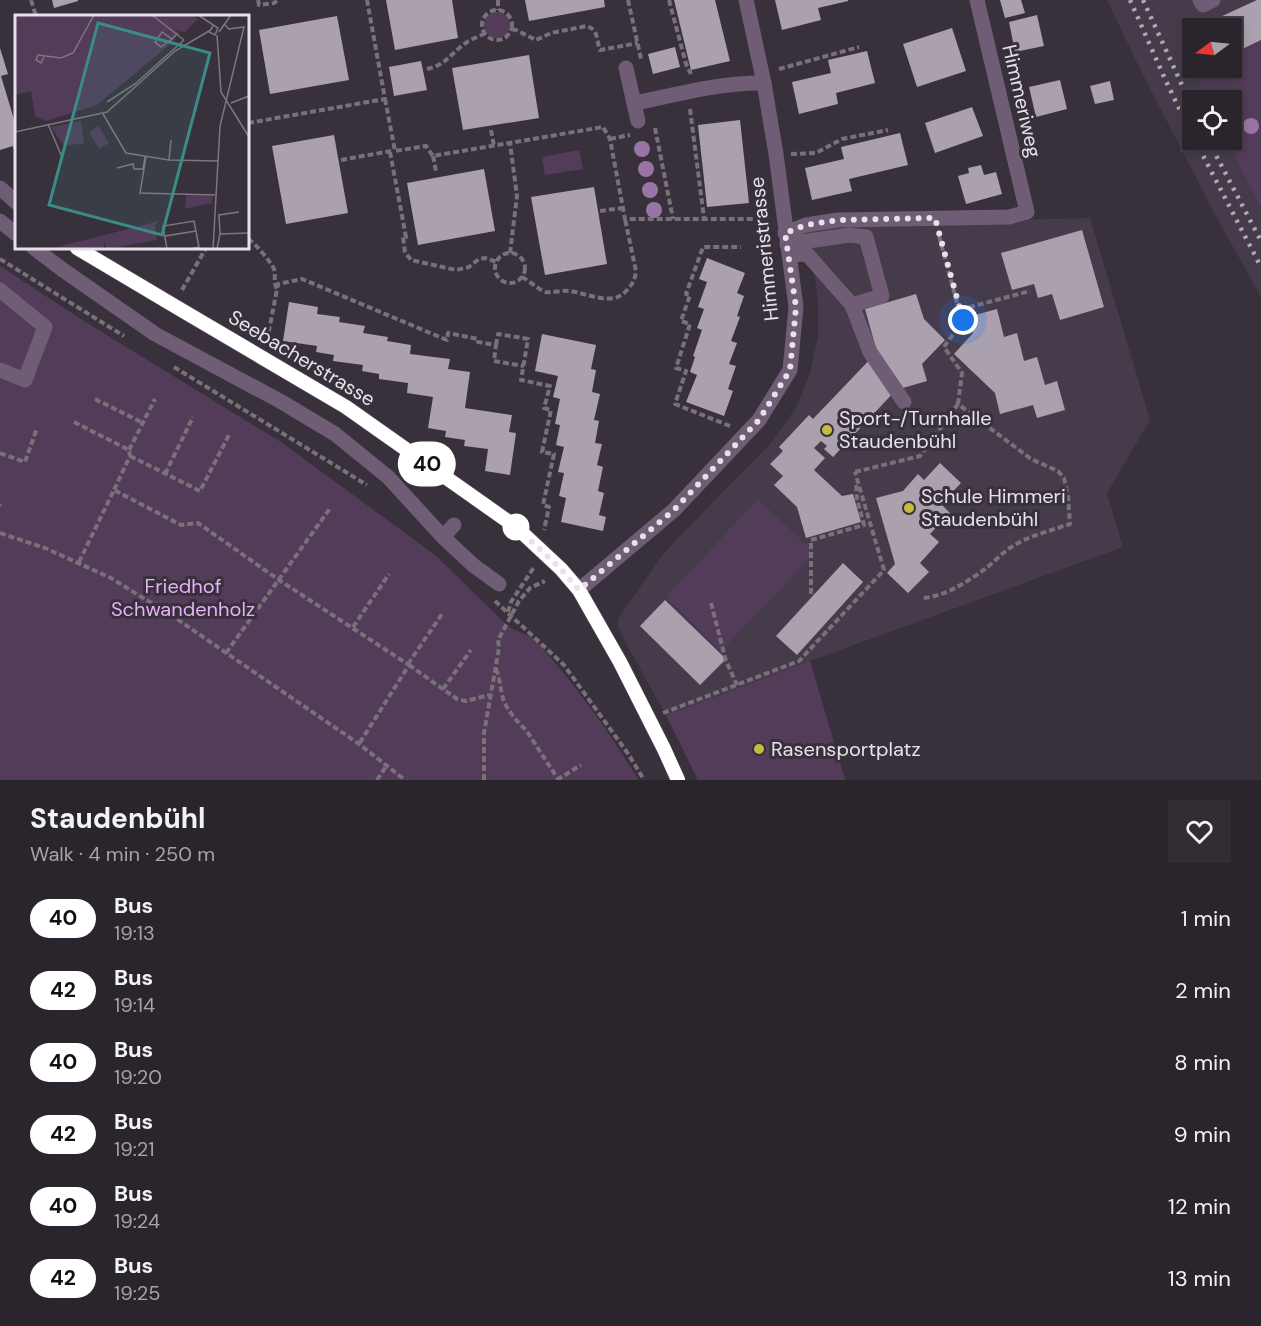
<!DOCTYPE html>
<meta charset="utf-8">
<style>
:root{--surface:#2a242c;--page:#322c34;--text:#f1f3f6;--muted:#a5a4a9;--line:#464148}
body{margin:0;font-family:"DM Sans",sans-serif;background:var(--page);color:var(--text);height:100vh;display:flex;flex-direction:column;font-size:22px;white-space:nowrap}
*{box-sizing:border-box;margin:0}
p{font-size:20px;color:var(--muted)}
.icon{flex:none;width:33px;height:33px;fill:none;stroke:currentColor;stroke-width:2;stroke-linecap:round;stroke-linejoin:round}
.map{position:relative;height:780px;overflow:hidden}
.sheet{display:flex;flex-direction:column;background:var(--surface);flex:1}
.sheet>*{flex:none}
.badge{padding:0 12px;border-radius:20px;font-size:21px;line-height:39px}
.needle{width:39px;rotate:255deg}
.tools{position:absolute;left:1182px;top:18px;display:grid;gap:12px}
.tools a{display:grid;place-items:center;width:60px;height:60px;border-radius:0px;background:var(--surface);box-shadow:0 3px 9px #0003,0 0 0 2px var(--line);font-size:30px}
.you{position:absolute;width:30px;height:30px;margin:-15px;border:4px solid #fff;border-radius:50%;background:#1a73e8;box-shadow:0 0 0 9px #1a73e833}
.map>.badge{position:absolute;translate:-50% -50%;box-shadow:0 0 0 3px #fff}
.round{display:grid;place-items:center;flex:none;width:63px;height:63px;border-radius:0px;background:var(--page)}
.summary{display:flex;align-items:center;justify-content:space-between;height:102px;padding:0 30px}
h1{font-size:28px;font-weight:700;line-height:45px}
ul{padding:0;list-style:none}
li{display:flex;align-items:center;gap:18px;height:72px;padding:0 30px}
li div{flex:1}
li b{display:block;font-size:22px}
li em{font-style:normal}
li .badge{min-width:66px;font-weight:700;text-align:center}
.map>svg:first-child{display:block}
.built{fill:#463b4a}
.green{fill:#523c5a}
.building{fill:#aba1ae}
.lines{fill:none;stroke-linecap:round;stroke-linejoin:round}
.path{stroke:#78717a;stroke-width:4;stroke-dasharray:6 3;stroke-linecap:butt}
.minor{stroke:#6e5d74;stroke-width:15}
.rail{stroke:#afa9b1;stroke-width:4.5;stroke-dasharray:3 6;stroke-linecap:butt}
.tree{fill:#9875a5}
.line-casing{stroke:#fff;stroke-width:14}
.line{stroke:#fff;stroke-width:9}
.walk{stroke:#e7e2e9;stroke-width:6;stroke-dasharray:0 10.8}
.poi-dot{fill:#c2bd3f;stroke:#38303b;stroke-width:2}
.stop-dot{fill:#fff;stroke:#fff;stroke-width:3}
.labels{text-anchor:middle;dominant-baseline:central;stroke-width:6;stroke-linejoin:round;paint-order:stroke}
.street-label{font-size:20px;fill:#e7e2e9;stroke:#38303b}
.poi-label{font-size:20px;fill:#e7e2e9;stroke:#38303b;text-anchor:start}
.park-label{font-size:20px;fill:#e7aefb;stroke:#38303b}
.inset-road{fill:none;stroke:#7e7781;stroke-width:1.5}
.view{fill:#3a8c87;fill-opacity:0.15;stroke:#3a8c87;stroke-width:3}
.inset-edge{fill:none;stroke:#e7e2e9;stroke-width:3}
</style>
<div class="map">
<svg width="1261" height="780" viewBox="0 0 1261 780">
<rect width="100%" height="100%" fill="#38303b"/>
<g class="built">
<path d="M1107 0H1261V40L1232 54V28H1192V30L1178 37 1206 100H1192V140H1226L1261 208V297L1217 218 1142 73Z"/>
<path d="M1090 218 1150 420 1107 493 1123 547 810 661 845 780H698L667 717 622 636 618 626V619L661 557 674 542 770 444 783 427 798 404 811 369 818 336V301L808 229 859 224Z"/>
</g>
<g class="green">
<circle cx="497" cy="25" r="13"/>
<path d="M1192 30V68H1232V54L1261 40V208L1226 140H1232V100H1206L1178 37Z"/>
<path d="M579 150 583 169 545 175 542 157Z"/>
<path d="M0 266 84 321 281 442 435 555 509 627 535 639 570 681 603 725 639 780H0Z"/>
<path d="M758 499 815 553 721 651 666 597Z"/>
<path d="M810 661 845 780H698L667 717 668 715Z"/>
</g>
<g class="building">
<path d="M52 0H78V1L54 8Z"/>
<path d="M386 0H452L458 38 395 50Z"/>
<path d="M525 0H604L605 7 529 21Z"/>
<path d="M674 0H715L730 61 691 70Z"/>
<path d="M775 0H848V1L818 8 821 20 782 30Z"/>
<path d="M1000 0H1021L1025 13 1005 18Z"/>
<path d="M1257 0H1261V40L1232 54V28H1196Z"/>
<path d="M1037 15 1044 46 1015 52 1009 22Z"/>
<path d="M337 16 349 80 270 94 259 30Z"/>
<path d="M952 28 966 71 917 87 903 44Z"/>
<path d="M675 47 680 67 653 74 648 54Z"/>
<path d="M0 48 8 74 1 76 16 126V158L13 146 0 150Z"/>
<path d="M867 51 875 83 836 93 838 104 799 114 792 82 831 73 828 60Z"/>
<path d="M529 55 539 118 463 130 452 68Z"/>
<path d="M421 61 427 90 394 96 389 67Z"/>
<path d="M1060 80 1067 109 1036 117 1029 87Z"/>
<path d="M1110 81 1114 100 1095 104 1090 86Z"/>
<path d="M972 107 983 136 935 153 925 123Z"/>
<path d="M740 120 749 203 707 207 698 125Z"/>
<path d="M900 133 908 165 849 179 852 191 812 200 805 168 844 159 841 147Z"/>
<path d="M334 135 348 213 286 224 272 146Z"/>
<path d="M981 165 984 175 996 172 1002 194 966 204 958 176 969 173 968 168Z"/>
<path d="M484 169 495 231 418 245 407 183Z"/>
<path d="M594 187 607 264 545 275 531 197Z"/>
<path d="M1082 230 1104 307 1060 320 1052 294 1038 298 1034 284 1012 290 1001 253Z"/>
<path d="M707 258 745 273 737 293 744 296 737 316 740 317 731 341 737 343 729 364 736 366 728 389 733 391 724 416 686 402 697 375 690 372 695 357 693 356 702 330 697 328 704 309 698 307 707 282 699 279Z"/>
<path d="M916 294 924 319 945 340 922 364 927 381 896 390 833 457 824 449 827 446 821 441 814 448 825 458 814 470 842 496 853 494 861 522 806 538 797 507 774 485 783 476 770 464 783 451 779 447 809 415 813 419 877 352 865 309Z"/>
<path d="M289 302 318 307 317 314 340 317 339 322 365 326 363 333 388 337 387 341 411 345 410 354 450 359 448 369 470 372 465 408 512 415 509 432 516 433 510 475 485 471 488 449 464 446 465 440 445 437 446 431 428 428 433 397 407 393 408 383 379 379V374L362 371 363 365 333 361 334 355 316 352 317 346 283 341Z"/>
<path d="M997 309 1004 337 1017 333 1024 361 1037 357 1045 385 1057 381 1065 410 1037 418 1033 405 1000 414 995 393 954 354 973 333 968 317Z"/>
<path d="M542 334 596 345 591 369 596 370 592 392 600 394 594 420 599 421 595 443 602 444 597 465 603 467 598 491 604 493 599 515 606 517 603 531 561 522 566 498 559 496 564 473 558 472 564 447 556 445 560 425 555 424 560 399 553 397 558 376 535 371Z"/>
<path d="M940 463 961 483 941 504 950 513 930 534 939 542 920 563 929 572 908 593 887 573 895 564 876 498 903 491 918 474 924 480Z"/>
<path d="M843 563 863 582 797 655 776 636Z"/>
<path d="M665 600 726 659 700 685 640 626Z"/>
</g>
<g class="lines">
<g class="path">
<path d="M31 0 36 16"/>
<path d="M258 0 259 5 274 3 278 0"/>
<path d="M498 0V10"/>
<path d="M628 0 641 59"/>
<path d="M669 0 686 64 691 74"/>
<circle cx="497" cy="25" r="15"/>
<path d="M512 29 516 30 536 40 551 33 587 26C599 30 596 40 600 50L638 43"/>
<path d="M427 69C445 65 449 56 463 45 469 40 477 37 484 34"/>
<path d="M779 69 859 47"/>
<path d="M385 99 395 151 426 146 433 156 603 127 610 139 625 219H767"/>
<path d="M690 109 704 218"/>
<path d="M248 123 385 99 367 0"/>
<path d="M655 128 673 219"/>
<path d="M491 130 494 146"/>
<path d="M610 139 630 135"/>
<path d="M390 152 406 237H403L405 252 411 260 456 270 469 267 479 259 485 258 497 262"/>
<path d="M791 154 816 153 842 139 888 130"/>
<path d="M433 156 436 171"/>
<path d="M341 160 391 151"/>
<path d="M600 211 623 208"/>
<path d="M939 236 959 310"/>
<path d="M248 239C254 242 271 262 274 269 276 276 273 282 277 289"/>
<path d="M510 253 517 196 510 143"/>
<circle cx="510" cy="268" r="15"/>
<path d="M0 259 124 336"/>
<path d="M522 277C530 281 537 289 546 292 553 293 561 290 569 291 587 293 612 307 626 291 632 285 635 280 636 271L625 219"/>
<path d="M182 290 206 248"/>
<path d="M267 341 278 284 302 279 447 340 448 333 478 339V342L496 345 494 361 524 366"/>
<path d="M496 345 498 334 528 339 521 380 550 386 544 408 551 410 542 452 554 454 543 505 549 507 544 530"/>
<path d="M174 367 367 485"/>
<path d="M95 399 143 423"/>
<path d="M958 404 962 373 944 347 963 320 959 310 1030 291"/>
<path d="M74 422 129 450 130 456 114 490"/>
<path d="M730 426 675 404 686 371 676 368 690 324 681 321 690 295 686 294 703 247H741"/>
<path d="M129 450 155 399"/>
<path d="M0 453 25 462 37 428"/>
<path d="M130 456 200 491 230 433"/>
<path d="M855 472 920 456 958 404 1031 459 1058 471 1064 478 1068 497 1070 524C1050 531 1027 536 1010 548 1001 554 993 563 985 569 967 582 944 597 922 598"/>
<path d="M165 474 193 417"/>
<path d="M0 505 1 506"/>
<path d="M0 533 45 548 111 578 177 619 254 672 359 744 405 780"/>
<path d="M79 562 114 490 181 525 198 523 279 580 409 665 359 744"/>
<path d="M811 594V540L864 525 857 499 856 482"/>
<path d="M495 601 564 665 629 755 644 780"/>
<path d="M711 603 726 661 737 685"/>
<path d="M508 612 511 602 534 567"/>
<path d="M353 627 389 574"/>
<path d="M226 653 331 507"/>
<path d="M408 664 442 614"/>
<path d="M409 665 457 699 466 701 489 695"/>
<path d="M496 669C500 678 500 688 503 698 506 709 517 722 526 730L558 779"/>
<path d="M443 689 471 650"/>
<path d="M663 713 799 661 884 570 855 472"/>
<path d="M377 780 387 765"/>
<path d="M484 780V733L499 648 498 640 519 601 530 588 545 581"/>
<path d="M557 780 581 765"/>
</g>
<g class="minor">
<path d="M1200 0 1203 5 1213 0"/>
<path d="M626 68 638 121"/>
<path d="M634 103C676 95 721 82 764 83"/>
<path d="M0 188 16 202"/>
<path d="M0 221 16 234"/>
<path d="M785 233 806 225 838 220 1009 217 1027 212 977 0"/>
<path d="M787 244 850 235 866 237 882 296 852 305 870 352 904 402"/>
<path d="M34 248 63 270 155 334 280 401 335 434 388 477 443 537 473 565 499 584"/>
<path d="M77 248 178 308 346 407 516 527 561 569 579 590 620 662 664 749 678 780"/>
<path d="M789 255 807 254 852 305"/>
<path d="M0 290 45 327 25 380 0 370"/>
<path d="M443 537 454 525"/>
<path d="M579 590 674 510 759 420 790 370 796 307 776 154 764 83 746 0"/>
</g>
<g class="rail">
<path d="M1130 0 1165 79 1192 135"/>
<path d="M1143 0 1192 107"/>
<path d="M1195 140 1261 267"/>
<path d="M1208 140 1261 241"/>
</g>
</g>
<g class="tree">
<circle cx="1251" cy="126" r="8"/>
<circle cx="642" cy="149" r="8"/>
<circle cx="646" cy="169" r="8"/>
<circle cx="650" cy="190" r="8"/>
<circle cx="654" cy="210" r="8"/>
</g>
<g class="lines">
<defs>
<path id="line" d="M77 248 178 308 346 407 516 527 561 569 579 590 620 662 664 749 678 780"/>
</defs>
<use href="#line" class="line-casing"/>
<use href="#line" class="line"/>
<path class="walk" d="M516 527 561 569 579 590 674 510 759 420 790 370 796 307 785 233 806 225 838 220 935 218 963 320"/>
</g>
<g class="poi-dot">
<circle cx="827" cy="430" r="6"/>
<circle cx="909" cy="508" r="6"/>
<circle cx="759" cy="749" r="6"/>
</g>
<circle class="stop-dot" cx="516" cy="527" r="12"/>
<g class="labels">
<g class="street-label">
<text transform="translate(1022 101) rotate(77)">Himmeriweg</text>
<text transform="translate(764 249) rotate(-96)">Himmeristrasse</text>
<text transform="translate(302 358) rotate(31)">Seebacherstrasse</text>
</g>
<g class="poi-label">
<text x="839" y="418">Sport-/Turnhalle<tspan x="839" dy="23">Staudenbühl</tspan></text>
<text x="921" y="496">Schule Himmeri<tspan x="921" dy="23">Staudenbühl</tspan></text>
<text x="771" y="749">Rasensportplatz</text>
</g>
<g class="park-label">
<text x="183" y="586">Friedhof<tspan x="183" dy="23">Schwandenholz</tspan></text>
</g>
</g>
<g transform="translate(15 15)">
<rect width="234" height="234" fill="#38303b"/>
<path d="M0 0H177L183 4 170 17 162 15 159 26 82 90 31 106 20 101 16 76 0 80ZM66 106 69 129 48 130 36 112ZM84 111 94 128 84 134 74 117ZM171 180 197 181V188L170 194ZM144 206 140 211 142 225 92 234 89 226V234H35Z" fill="#523c5a"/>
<path class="inset-road" d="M137 0 169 25M183 0 203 13 200 20 194 17 198 11M204 17 216 0M202 20 206 77 234 122M157 24 146 32 140 27 147 17 157 24 163 18M29 42 26 48 21 45 23 40 46 43 58 38 79 0M92 87 120 69 169 25M216 88 234 81M88 99 111 138 154 145 203 146M33 109 47 142M0 117 92 97 160 36 194 16M131 142 125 178 200 180M154 145 156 125M102 153 118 149 119 154H128L130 142M205 219 204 200 224 197M150 221 181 216M152 234 148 211 179 206 184 232 175 234M198 234 205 111 229 12 214 14 210 10M202 234 205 219 234 218"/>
<path class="view" d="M83 8 195 38 147 220 34 190Z"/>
<rect width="234" height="234" class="inset-edge"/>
</g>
</svg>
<div class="tools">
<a><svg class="needle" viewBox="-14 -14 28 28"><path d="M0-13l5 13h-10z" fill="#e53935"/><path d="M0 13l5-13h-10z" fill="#a5a4a9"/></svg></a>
<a><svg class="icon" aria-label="locate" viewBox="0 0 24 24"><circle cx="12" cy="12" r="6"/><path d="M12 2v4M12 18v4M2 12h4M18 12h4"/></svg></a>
</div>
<div class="you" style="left:963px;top:320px"></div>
<b class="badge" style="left:427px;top:464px;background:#fff;color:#111">40</b>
</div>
<section class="sheet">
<div class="summary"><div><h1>Staudenbühl</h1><p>Walk · 4 min · 250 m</p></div><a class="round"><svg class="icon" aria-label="heart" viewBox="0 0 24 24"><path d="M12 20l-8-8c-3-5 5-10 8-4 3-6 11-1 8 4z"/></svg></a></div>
<ul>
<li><span class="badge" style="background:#fff;color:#111">40</span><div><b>Bus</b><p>19:13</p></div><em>1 min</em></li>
<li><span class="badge" style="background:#fff;color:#111">42</span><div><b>Bus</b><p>19:14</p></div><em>2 min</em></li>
<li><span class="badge" style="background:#fff;color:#111">40</span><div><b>Bus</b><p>19:20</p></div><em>8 min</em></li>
<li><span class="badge" style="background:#fff;color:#111">42</span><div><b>Bus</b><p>19:21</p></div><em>9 min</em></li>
<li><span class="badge" style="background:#fff;color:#111">40</span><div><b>Bus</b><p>19:24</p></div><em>12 min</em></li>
<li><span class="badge" style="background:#fff;color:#111">42</span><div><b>Bus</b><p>19:25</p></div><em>13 min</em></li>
</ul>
</section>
